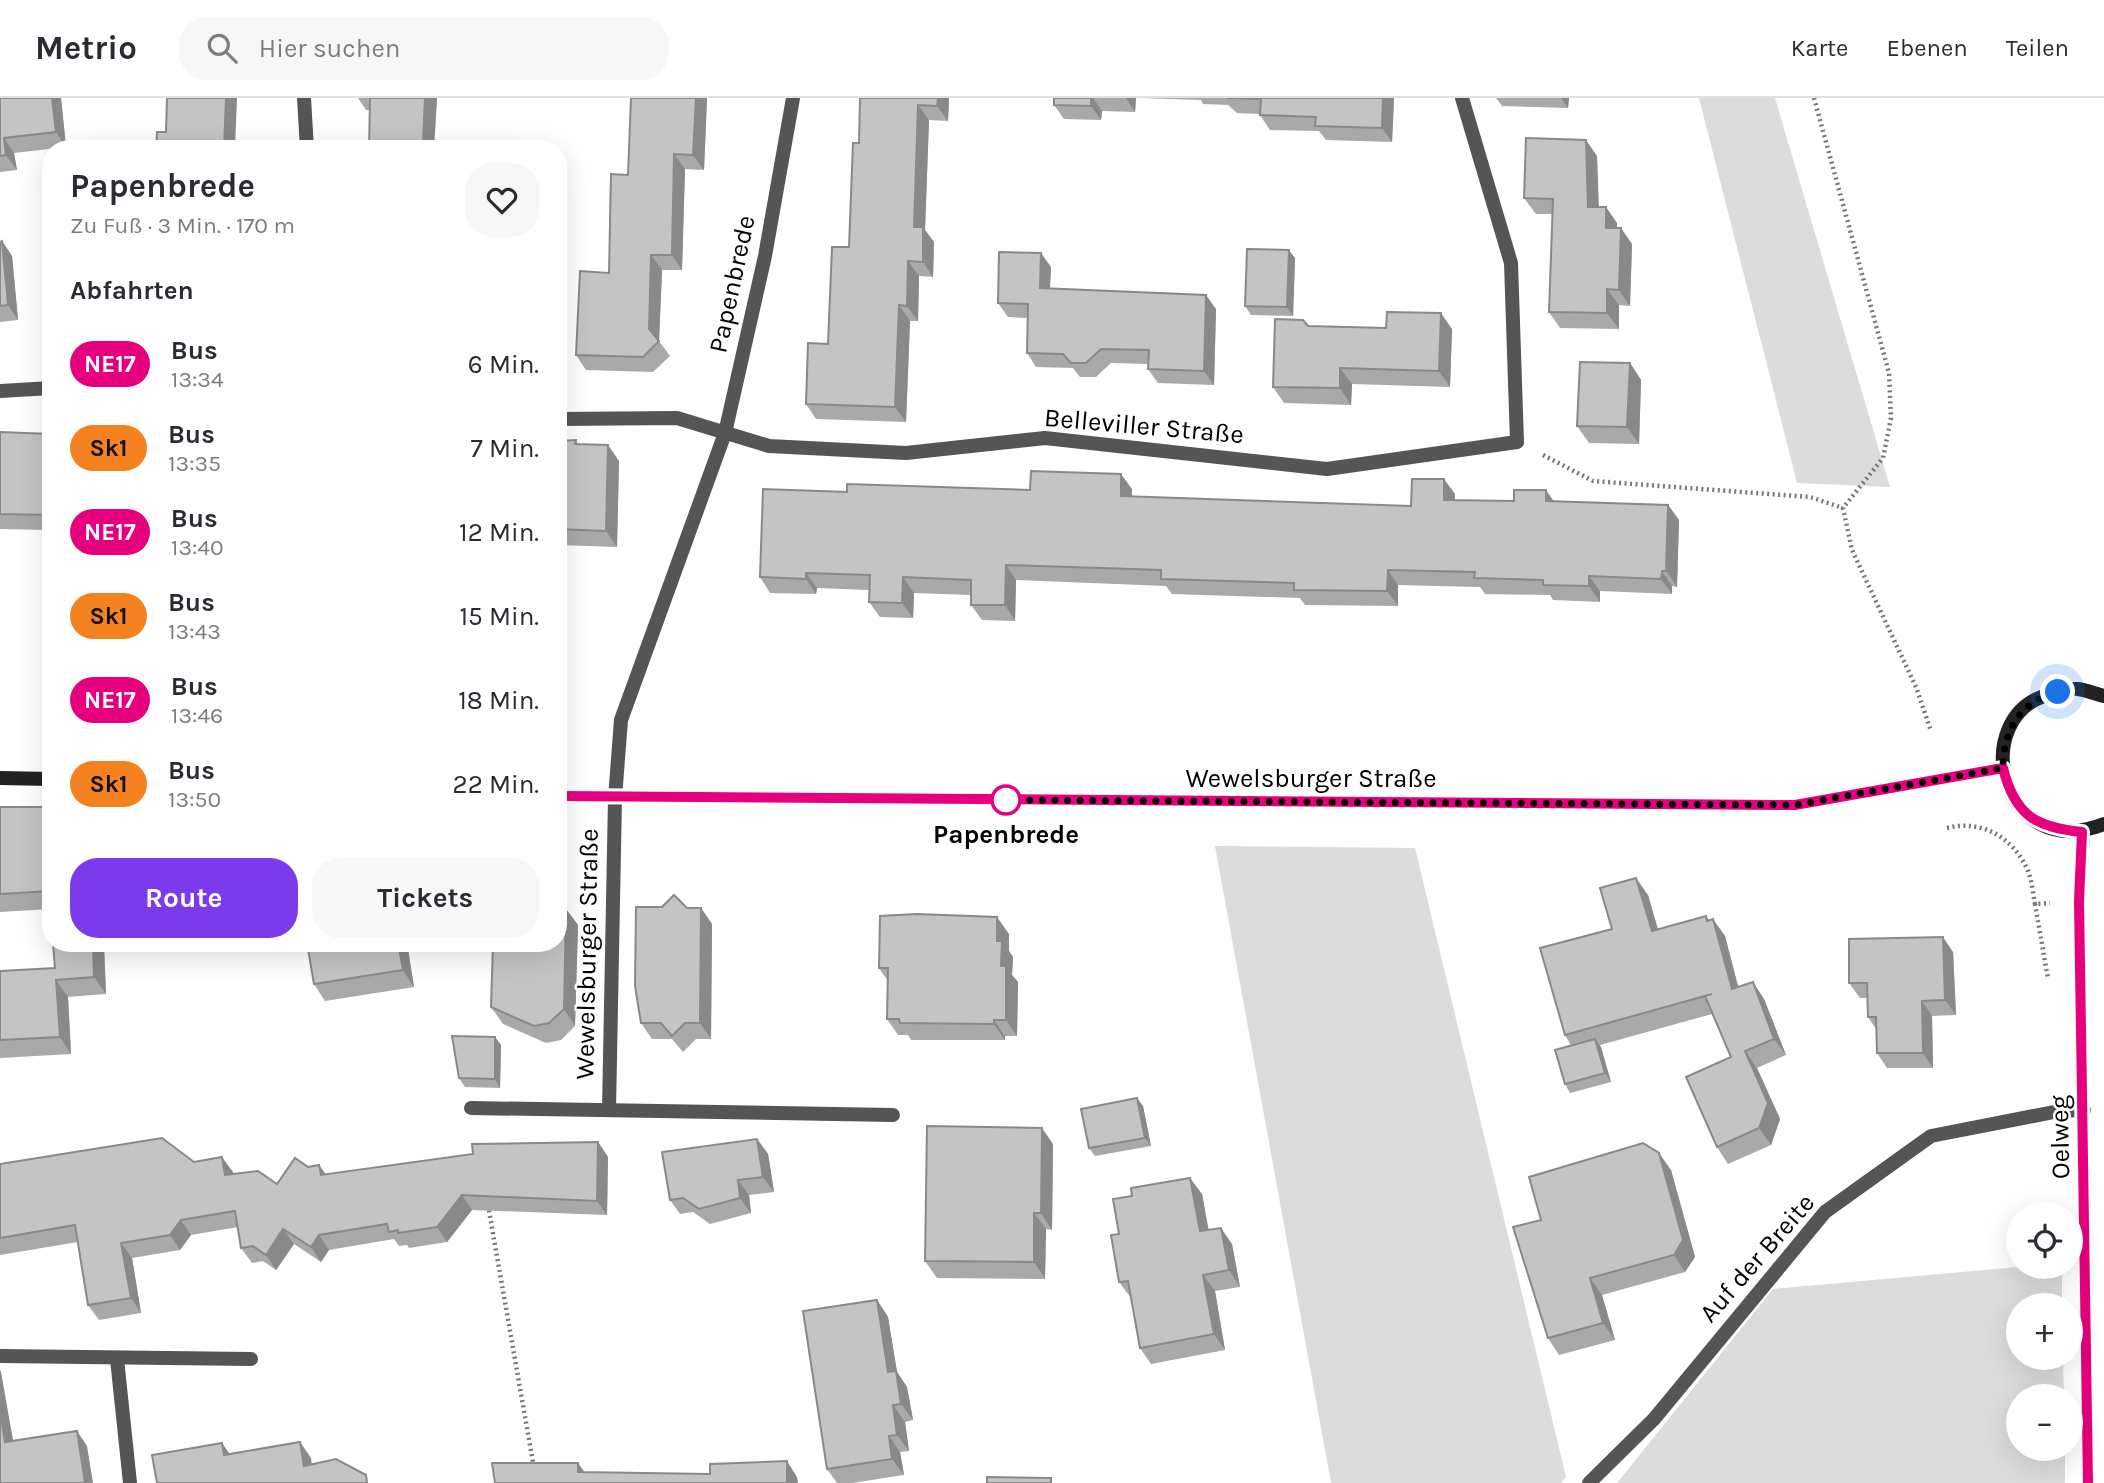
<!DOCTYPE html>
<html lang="de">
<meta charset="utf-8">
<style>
:root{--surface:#fff;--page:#f7f7f7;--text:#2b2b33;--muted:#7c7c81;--line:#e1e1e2;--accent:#7c3aed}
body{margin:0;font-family:Karla,sans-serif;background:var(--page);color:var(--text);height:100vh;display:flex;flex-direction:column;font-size:26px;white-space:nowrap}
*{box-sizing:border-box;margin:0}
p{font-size:23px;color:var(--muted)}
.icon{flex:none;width:38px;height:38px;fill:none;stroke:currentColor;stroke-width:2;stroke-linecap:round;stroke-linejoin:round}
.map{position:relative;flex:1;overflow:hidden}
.sheet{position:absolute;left:42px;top:42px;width:525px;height:812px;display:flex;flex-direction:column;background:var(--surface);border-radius:28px;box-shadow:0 7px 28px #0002}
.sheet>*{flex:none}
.badge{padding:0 14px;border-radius:23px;font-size:24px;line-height:46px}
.tools{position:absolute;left:2006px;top:1104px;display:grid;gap:14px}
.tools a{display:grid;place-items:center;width:77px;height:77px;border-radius:50%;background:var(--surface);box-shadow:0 7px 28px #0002;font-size:35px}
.you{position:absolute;width:35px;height:35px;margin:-18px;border:5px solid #fff;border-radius:50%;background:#1a73e8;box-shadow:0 0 0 10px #1a73e833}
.map>.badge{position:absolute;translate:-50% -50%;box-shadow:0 0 0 4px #fff}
h2{padding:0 28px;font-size:26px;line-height:63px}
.round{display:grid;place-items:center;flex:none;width:74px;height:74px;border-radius:28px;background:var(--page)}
.overview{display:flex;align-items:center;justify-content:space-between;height:119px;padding:0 28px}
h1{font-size:33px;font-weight:700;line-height:52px}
.cta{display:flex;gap:14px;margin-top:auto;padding:14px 28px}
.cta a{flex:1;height:80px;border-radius:28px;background:var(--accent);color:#fff;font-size:28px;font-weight:700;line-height:80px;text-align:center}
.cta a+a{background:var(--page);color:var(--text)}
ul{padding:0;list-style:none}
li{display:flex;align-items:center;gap:21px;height:84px;padding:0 28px}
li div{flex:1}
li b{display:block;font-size:26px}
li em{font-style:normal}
li .badge{min-width:77px;font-weight:700;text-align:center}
header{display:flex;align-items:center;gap:42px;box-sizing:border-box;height:98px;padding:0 35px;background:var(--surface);border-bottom:2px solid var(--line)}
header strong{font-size:33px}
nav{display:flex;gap:38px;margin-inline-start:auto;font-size:24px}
.search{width:490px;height:63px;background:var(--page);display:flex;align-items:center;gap:18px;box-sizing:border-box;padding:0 24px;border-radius:28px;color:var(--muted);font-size:26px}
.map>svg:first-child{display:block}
.green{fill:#dcdcdc}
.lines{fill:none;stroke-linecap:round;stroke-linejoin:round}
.path{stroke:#777;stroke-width:4.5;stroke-dasharray:2 3.5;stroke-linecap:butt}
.lane{stroke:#555;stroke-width:14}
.street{stroke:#555;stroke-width:14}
.secondary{stroke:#222;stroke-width:14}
.wall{fill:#a9a9a9}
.shaded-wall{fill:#898989}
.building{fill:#c4c4c4;stroke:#898989;stroke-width:2}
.line-casing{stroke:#fff;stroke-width:16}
.line{stroke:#e6007e;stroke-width:10}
.walk{stroke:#000;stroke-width:7;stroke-dasharray:0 12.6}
.stop-dot{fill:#fff;stroke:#e6007e;stroke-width:3.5}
.labels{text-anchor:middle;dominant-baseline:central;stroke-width:5;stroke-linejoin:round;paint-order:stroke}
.street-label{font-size:26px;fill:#000;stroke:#fff}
.stop-label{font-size:26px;font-weight:bold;fill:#000;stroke:#fff}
</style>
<header>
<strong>Metrio</strong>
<div class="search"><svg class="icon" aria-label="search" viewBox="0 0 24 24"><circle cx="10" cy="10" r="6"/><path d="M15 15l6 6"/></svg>Hier suchen</div>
<nav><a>Karte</a><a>Ebenen</a><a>Teilen</a></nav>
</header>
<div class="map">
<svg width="2104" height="1385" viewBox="0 0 2104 1385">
<rect width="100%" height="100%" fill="#fff"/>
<g class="green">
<path d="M1699 0H1775L1890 389 1797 385Z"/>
<path d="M1215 748 1415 750 1566 1379 1561 1385H1331Z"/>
<path d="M2018 1169H2062V1207L2018 1208V1260H2063L2064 1298H2018V1351H2065V1385H1617L1773 1191Z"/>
</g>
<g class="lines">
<g class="path">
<path d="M1814 0 1889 275 1891 320 1883 360 1843 410 1852 452 1916 589 1931 633"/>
<path d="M1543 357 1593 383 1810 399 1843 410"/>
<path d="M1947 730C1982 721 2014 740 2028 773 2032 783 2033 796 2035 806L2050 805"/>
<path d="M2035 806 2048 881"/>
<path d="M488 1107 534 1370"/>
</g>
<path class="lane" d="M1462 0 1511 165 1517 344"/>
<g class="street">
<path d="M304 0 307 51"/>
<path d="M0 293 51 290"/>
<path d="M558 321 677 320 769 348 906 355 1045 340 1327 371 1517 344"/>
<path d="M2083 734 2079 803 2088 1385"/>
<path d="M471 1010 893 1017"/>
<path d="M609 1012 615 700 621 622 725 335 765 158 793 0"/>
<path d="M0 1258 251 1261"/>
<path d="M117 1261 130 1385"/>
<path d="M1589 1385 1654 1321 1825 1114 1931 1038 2059 1013 2084 1012"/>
</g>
<g class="secondary">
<path d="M2104 598C2096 596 2086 592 2078 591 2070 590 2059 594 2051 596 1966 616 2000 767 2104 726"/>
<path d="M0 680 51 681"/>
<path d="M558 698 1795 707 2003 670"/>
</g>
</g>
<g class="wall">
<path d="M0 0H61L66 49 14 55 17 72 0 74Z"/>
<path d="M358 0H437L434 45 440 46 444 51H369L370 12H366Z"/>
<path d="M707 0 704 72 685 71 682 172H662L659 243 670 258 653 274 586 272 576 257 609 175 628 77Z"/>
<path d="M860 0H949L948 23 929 22 925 132 934 144 933 179 919 178 918 223H910L906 324 816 321 806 306 828 246 849 149 859 45Z"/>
<path d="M1054 0H1136L1135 14 1102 13 1101 22 1064 21 1054 7Z"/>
<path d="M1140 0H1394L1392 44 1326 42 1319 33 1270 32 1260 17V16L1237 15 1228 7 1203 6 1201 2Z"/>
<path d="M1496 0H1569L1568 10 1502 8Z"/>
<path d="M1597 58 1599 109 1617 125V130L1632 146 1630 208 1619 207V231L1560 230 1549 214 1552 116H1536L1524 100Z"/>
<path d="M2 143 12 158 18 222 0 224V144Z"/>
<path d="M1295 160 1293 218 1251 217 1245 208Z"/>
<path d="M1051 169 1050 191 1216 211 1214 287 1158 285 1148 271V266L1111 265 1096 279H1080L1073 270 1036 269 1027 255 1028 220 1008 219 998 205Z"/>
<path d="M1308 228 1452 231 1450 289 1352 286 1351 307 1284 305 1273 289Z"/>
<path d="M1630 265 1641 282 1639 346 1589 345 1577 328Z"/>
<path d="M0 334 51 336V432L0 431Z"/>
<path d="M576 342 578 346 619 363 617 449 558 447V343Z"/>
<path d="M1132 391V398L1411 408 1455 396V402L1668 407 1679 422 1677 489 1672 488V496L1600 493V504L1553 502 1550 497 1485 496 1480 489 1398 487V508L1305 507 1300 500 1172 496 1166 488 1016 482 1015 523 982 522 971 507V497L914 495 913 520 880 519 869 504 870 492 817 490 816 496 770 495 760 479 847 394Z"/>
<path d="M0 709 51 714V811L0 814Z"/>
<path d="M1648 797 1658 831 1709 822 1725 838 1738 889 1764 901 1786 957 1757 970 1780 1021 1771 1047 1728 1066 1717 1049 1731 959 1712 916 1600 947 1611 984 1570 995 1565 986 1571 947 1565 937 1612 831Z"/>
<path d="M687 810H701L712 826 711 941H696L683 954 672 941H652L641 925Z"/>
<path d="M566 811 578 827 575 928 561 942 546 945 503 926 491 909Z"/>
<path d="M1009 836V853L1013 859 1012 877 1018 884 1017 938H1005V942H911L908 937H898L887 921 888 883 879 870Z"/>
<path d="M53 845H146L104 848 106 896 68 899 71 956 0 960V873L55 870Z"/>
<path d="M307 845H407L414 889 325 903 314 886Z"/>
<path d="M1953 854 1956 917 1932 918 1933 970H1887L1877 955 1876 931 1868 919V900H1860L1849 885Z"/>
<path d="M495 939 501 947 500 990 465 989 459 980Z"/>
<path d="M1143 1008 1151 1048 1095 1058 1089 1050Z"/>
<path d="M757 1041 768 1056 774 1094 749 1097 751 1115 710 1126 693 1114 680 1116 670 1102Z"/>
<path d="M598 1044 608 1059 607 1117 472 1112 447 1144 409 1150 407 1147 399 1148 394 1141 329 1152 321 1164 294 1146 276 1172 263 1163 252 1165 241 1150 238 1129 191 1137 180 1152 132 1160 141 1215 99 1222 88 1207 78 1144 0 1157V1066L194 1064 233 1074V1076L277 1086 308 1069 326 1076Z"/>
<path d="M1053 1046 1052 1132 1046 1131 1045 1181 937 1180 925 1163Z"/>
<path d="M1671 1072 1695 1159 1685 1174 1602 1197 1615 1242 1559 1257 1548 1240 1541 1122Z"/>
<path d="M1202 1096 1208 1132 1232 1146 1240 1189 1215 1193 1225 1252 1151 1266 1140 1250 1131 1200 1119 1184V1136Z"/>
<path d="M877 1202 888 1219 897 1274 907 1289 913 1322 905 1324 909 1353 900 1354 904 1377 852 1385H837L827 1371Z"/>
</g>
<g class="shaded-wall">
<path d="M52 0H61L66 49 56 34Z"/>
<path d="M226 0H237L235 51H224Z"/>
<path d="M425 0H437L434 51 423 45Z"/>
<path d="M696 0H707L704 72 693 57Z"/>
<path d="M938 0H949L948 23 937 8Z"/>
<path d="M1091 0H1093L1102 13 1101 22 1091 8Z"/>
<path d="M1126 0H1136L1135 14Z"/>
<path d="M1383 0H1394L1392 44 1382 30Z"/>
<path d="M1561 0H1569L1568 10Z"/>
<path d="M918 7 929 22 925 132 934 144 933 179 923 164 914 129Z"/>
<path d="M4 40 14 55 17 72 6 57Z"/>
<path d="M1586 42 1597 58 1599 125 1588 109Z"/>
<path d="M674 56 685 71 682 172 672 157Z"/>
<path d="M1606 109 1617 125V146L1606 130Z"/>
<path d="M1621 130 1632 146 1630 208 1619 192Z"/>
<path d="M2 143 12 158 18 222 8 207Z"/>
<path d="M1289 152 1295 160 1293 218 1287 209Z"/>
<path d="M1041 155 1051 169 1049 204 1040 190Z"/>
<path d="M651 157 662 172 659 243 649 231Z"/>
<path d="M908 163 919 178 918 223 907 208Z"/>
<path d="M1607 191 1619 207V231L1607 215Z"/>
<path d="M1206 197 1216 211 1214 287 1204 273Z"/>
<path d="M899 207 910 223 906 324 895 309Z"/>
<path d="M1441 215 1452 231 1450 289 1439 273Z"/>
<path d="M1630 265 1641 282 1639 346 1627 329Z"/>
<path d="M1340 270 1352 286 1351 307 1340 290Z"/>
<path d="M608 347 619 363 617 449 606 433Z"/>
<path d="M1121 376 1132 391 1131 413 1121 398Z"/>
<path d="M1444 381 1455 396 1454 417 1444 402Z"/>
<path d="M1546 392 1557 408 1546 403Z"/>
<path d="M1668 407 1679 422 1677 489 1666 473Z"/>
<path d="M1006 467 1016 482 1015 523 1005 507Z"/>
<path d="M1388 472 1398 487V508L1387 493Z"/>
<path d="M1662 473 1672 488V496L1661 481Z"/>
<path d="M806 475 817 490 816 496 806 481Z"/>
<path d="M1589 478 1600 493V504L1589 488Z"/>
<path d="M903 479 914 495 913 520 902 505Z"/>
<path d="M48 709 51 714V750Z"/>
<path d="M1636 780 1648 797 1663 850 1652 833Z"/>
<path d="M701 810 712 826 711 941 700 925Z"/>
<path d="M566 811 578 827 575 928 564 911Z"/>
<path d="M1706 818 1717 833 1713 821 1725 838 1743 907 1732 891Z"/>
<path d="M997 819 1009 836V853L1013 859 1012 877 1018 884 1017 938 1006 922 997 843Z"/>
<path d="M1943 839 1953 854 1956 917 1945 902Z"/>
<path d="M93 845H102L104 848 106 896 94 879Z"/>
<path d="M398 845H407L414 889 403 872Z"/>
<path d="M56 882 68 899 71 956 60 939Z"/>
<path d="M1753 884 1764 901 1786 957 1774 941Z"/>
<path d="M1922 903 1932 918 1933 970 1923 955Z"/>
<path d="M994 922 1005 938V942L994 926Z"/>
<path d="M495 939 501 947 500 990 495 981Z"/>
<path d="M1595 941 1601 949 1611 984 1605 975Z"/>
<path d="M1745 953 1757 970 1780 1021 1771 1047 1759 1030Z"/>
<path d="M1137 1000 1143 1008 1151 1048 1145 1040Z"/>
<path d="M1042 1030 1053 1046 1052 1132 1041 1115Z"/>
<path d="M757 1041 768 1056 774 1094 763 1079Z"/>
<path d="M598 1044 608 1059 607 1117 597 1103Z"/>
<path d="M1659 1055 1671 1072 1695 1159 1685 1174 1674 1157Z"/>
<path d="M222 1059 233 1074 236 1092 225 1077Z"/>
<path d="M319 1067 330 1082 321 1077Z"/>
<path d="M1190 1080 1202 1096 1212 1150 1200 1133Z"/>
<path d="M738 1082 749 1097 751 1115 740 1100Z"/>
<path d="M462 1097 472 1112 447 1144 437 1129Z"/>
<path d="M1034 1115 1046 1131 1045 1181 1034 1164Z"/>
<path d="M181 1122 191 1137 180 1152 170 1137Z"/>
<path d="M1221 1130 1232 1146 1240 1189 1229 1172Z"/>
<path d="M283 1131 294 1146 276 1172 266 1157Z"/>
<path d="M319 1137 329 1152 321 1164 311 1149Z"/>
<path d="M121 1145 132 1160 141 1215 131 1200Z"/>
<path d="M1203 1177 1215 1193 1225 1252 1214 1236Z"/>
<path d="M1590 1180 1602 1197 1615 1242 1603 1225Z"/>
<path d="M877 1202 888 1219 897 1274 907 1289 913 1322 901 1306 888 1274Z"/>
<path d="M0 1272 1 1274 16 1359 5 1344 0 1314Z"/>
<path d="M893 1307 905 1324 909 1353 897 1337Z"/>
<path d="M77 1333 87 1348 93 1385H85Z"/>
<path d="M889 1338 900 1354 904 1377 892 1361Z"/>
<path d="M300 1344 311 1360 314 1383 304 1368Z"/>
<path d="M222 1345 233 1361 224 1357Z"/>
<path d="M787 1363 797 1379 798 1385H787Z"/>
<path d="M578 1365 589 1380 578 1374Z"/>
</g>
<g class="building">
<path d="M0 0H52L56 34 4 40 6 57 0 58Z"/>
<path d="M167 0H226L224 51H156L157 34H166Z"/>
<path d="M370 0H425L423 45 440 46V51H369Z"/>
<path d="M631 0H696L693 57 674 56 672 157H651L649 231 659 243 643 259 576 257 580 173 609 175 611 76 628 77Z"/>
<path d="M860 0H938L937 8 918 7 914 129H923V164L908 163 907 208 899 207 895 309 806 306 808 245 828 246 832 149H849L853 45H859Z"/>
<path d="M1054 0H1091V8L1054 7Z"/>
<path d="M1227 0H1383L1382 30 1315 28 1316 19 1260 17 1261 1Z"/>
<path d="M1526 40 1586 42 1588 109H1606V130H1621L1619 192 1607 191V215L1549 214 1553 101 1524 100Z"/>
<path d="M2 143 8 207 0 208V144Z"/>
<path d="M1247 151 1289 152 1287 209 1245 208Z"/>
<path d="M999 154 1041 155 1040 190 1206 197 1204 273 1148 271 1149 252 1101 251 1086 265H1071L1063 256 1027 255 1028 206 998 205Z"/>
<path d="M1387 214 1441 215 1439 273 1340 270V290L1273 289 1275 221 1303 222 1308 228 1386 230Z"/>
<path d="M1580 264 1630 265 1627 329 1577 328Z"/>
<path d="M0 334 51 336V417L0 416Z"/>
<path d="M576 342 575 346 608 347 606 433 558 431V343Z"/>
<path d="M1031 373 1121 376V398L1411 408 1412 381H1444V402L1514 403V392H1546V403L1668 407 1666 473H1662L1661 481 1589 478V488L1543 487V482L1474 480 1475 474 1388 472 1387 493 1294 492V485L1161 481V472L1006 467 1005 507H971V482L903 479 902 505 869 504 870 477 806 475V481L760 479 763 391 847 394V386L1030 392Z"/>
<path d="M0 709H48L51 750V799L50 793 0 796Z"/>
<path d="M1636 780 1652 833 1706 818 1707 823 1713 821 1732 891 1753 884 1774 941 1745 953 1768 1005 1759 1030 1717 1049 1686 979 1731 959 1705 898 1712 896 1565 937 1540 850 1612 831 1600 790Z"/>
<path d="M674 797 687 810H701L700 925H685L672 938 661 925H641L635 888 636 809H662Z"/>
<path d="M558 811H566L564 911 549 925 534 928 491 909 493 845H558Z"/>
<path d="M917 816 997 819V843H1002L1001 868H1006V922H994V926L900 925 899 921H887L888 870H879L880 818Z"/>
<path d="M1943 839 1945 902 1922 903 1923 955H1877L1876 919H1868L1867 885H1849V841Z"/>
<path d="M53 845H93L94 879 56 882 60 939 0 942V873L55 870Z"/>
<path d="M307 845H398L403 872 314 886Z"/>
<path d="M452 938 495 939V981L459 980Z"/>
<path d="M1595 941 1605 975 1565 986 1555 952Z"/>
<path d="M1137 1000 1145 1040 1089 1050 1081 1011Z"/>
<path d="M927 1028 1042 1030 1041 1115H1034V1164L925 1163Z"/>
<path d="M162 1040 194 1064 222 1059 225 1077 258 1073 277 1086 295 1060 308 1069 319 1067 321 1077 473 1056 472 1046 598 1044 597 1103 462 1097 437 1129 398 1135V1132L389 1134 387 1126 319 1137 311 1149 283 1131 266 1157 253 1148 241 1150 235 1113 181 1122 170 1137 121 1145 131 1200 88 1207 75 1127 0 1140V1066Z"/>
<path d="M757 1041 763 1079 738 1082 740 1100 699 1111 683 1100 670 1102 662 1054Z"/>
<path d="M1643 1045 1659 1055 1683 1142 1674 1157 1590 1180 1603 1225 1548 1240 1513 1129 1541 1122 1529 1079Z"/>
<path d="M1190 1080 1200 1133 1221 1130 1229 1172 1203 1177 1214 1236 1140 1250 1128 1183 1119 1184 1111 1137 1119 1136 1113 1101 1132 1098 1131 1090Z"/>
<path d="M877 1202 888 1274 896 1273 901 1306 893 1307 897 1337 889 1338 892 1361 827 1371 803 1213Z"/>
<path d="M0 1314 5 1344 77 1333 85 1385H0Z"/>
<path d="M300 1344 304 1368 336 1361 366 1377 367 1385H157L152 1357 222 1345 224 1357Z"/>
<path d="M787 1363V1385H495L492 1365H578V1374L710 1376V1366Z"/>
<path d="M987 1379 1051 1380V1385H987Z"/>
</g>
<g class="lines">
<defs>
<path id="line" d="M558 698 1795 707 2003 670C2015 718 2036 729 2082 734L2079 803 2088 1385"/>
</defs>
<use href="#line" class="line-casing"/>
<use href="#line" class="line"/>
<path class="walk" d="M1006 702H999L1795 707 2003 670C2003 633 2020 603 2058 594"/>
</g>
<circle class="stop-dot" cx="1006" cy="702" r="14"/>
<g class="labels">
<g class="street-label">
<text transform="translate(732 186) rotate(-78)">Papenbrede</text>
<text transform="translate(1144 328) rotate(5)">Belleviller Straße</text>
<text x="1311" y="680">Wewelsburger Straße</text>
<text transform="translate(587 856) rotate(-89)">Wewelsburger Straße</text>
<text transform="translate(2060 1039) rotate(-91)">Oelweg</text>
<text transform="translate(1757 1160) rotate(-49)">Auf der Breite</text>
</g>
<g class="stop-label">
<text x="1006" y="736">Papenbrede</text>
</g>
</g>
</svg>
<div class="tools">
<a><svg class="icon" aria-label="locate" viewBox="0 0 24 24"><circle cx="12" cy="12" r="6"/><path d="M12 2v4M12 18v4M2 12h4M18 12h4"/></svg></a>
<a>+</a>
<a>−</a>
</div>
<div class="you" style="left:2058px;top:594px"></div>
<section class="sheet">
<div class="overview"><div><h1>Papenbrede</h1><p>Zu Fuß · 3 Min. · 170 m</p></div><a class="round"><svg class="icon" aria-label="heart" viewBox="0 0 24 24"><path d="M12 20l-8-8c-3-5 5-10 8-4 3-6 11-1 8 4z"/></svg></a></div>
<h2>Abfahrten</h2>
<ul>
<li><span class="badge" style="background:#e6007e;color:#fff">NE17</span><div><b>Bus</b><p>13:34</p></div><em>6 Min.</em></li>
<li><span class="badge" style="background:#f58220;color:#111">Sk1</span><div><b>Bus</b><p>13:35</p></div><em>7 Min.</em></li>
<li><span class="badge" style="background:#e6007e;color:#fff">NE17</span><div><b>Bus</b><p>13:40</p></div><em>12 Min.</em></li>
<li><span class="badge" style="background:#f58220;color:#111">Sk1</span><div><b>Bus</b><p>13:43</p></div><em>15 Min.</em></li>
<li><span class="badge" style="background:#e6007e;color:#fff">NE17</span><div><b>Bus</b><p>13:46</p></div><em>18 Min.</em></li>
<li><span class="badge" style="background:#f58220;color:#111">Sk1</span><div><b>Bus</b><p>13:50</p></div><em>22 Min.</em></li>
</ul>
<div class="cta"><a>Route</a><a>Tickets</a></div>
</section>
</div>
